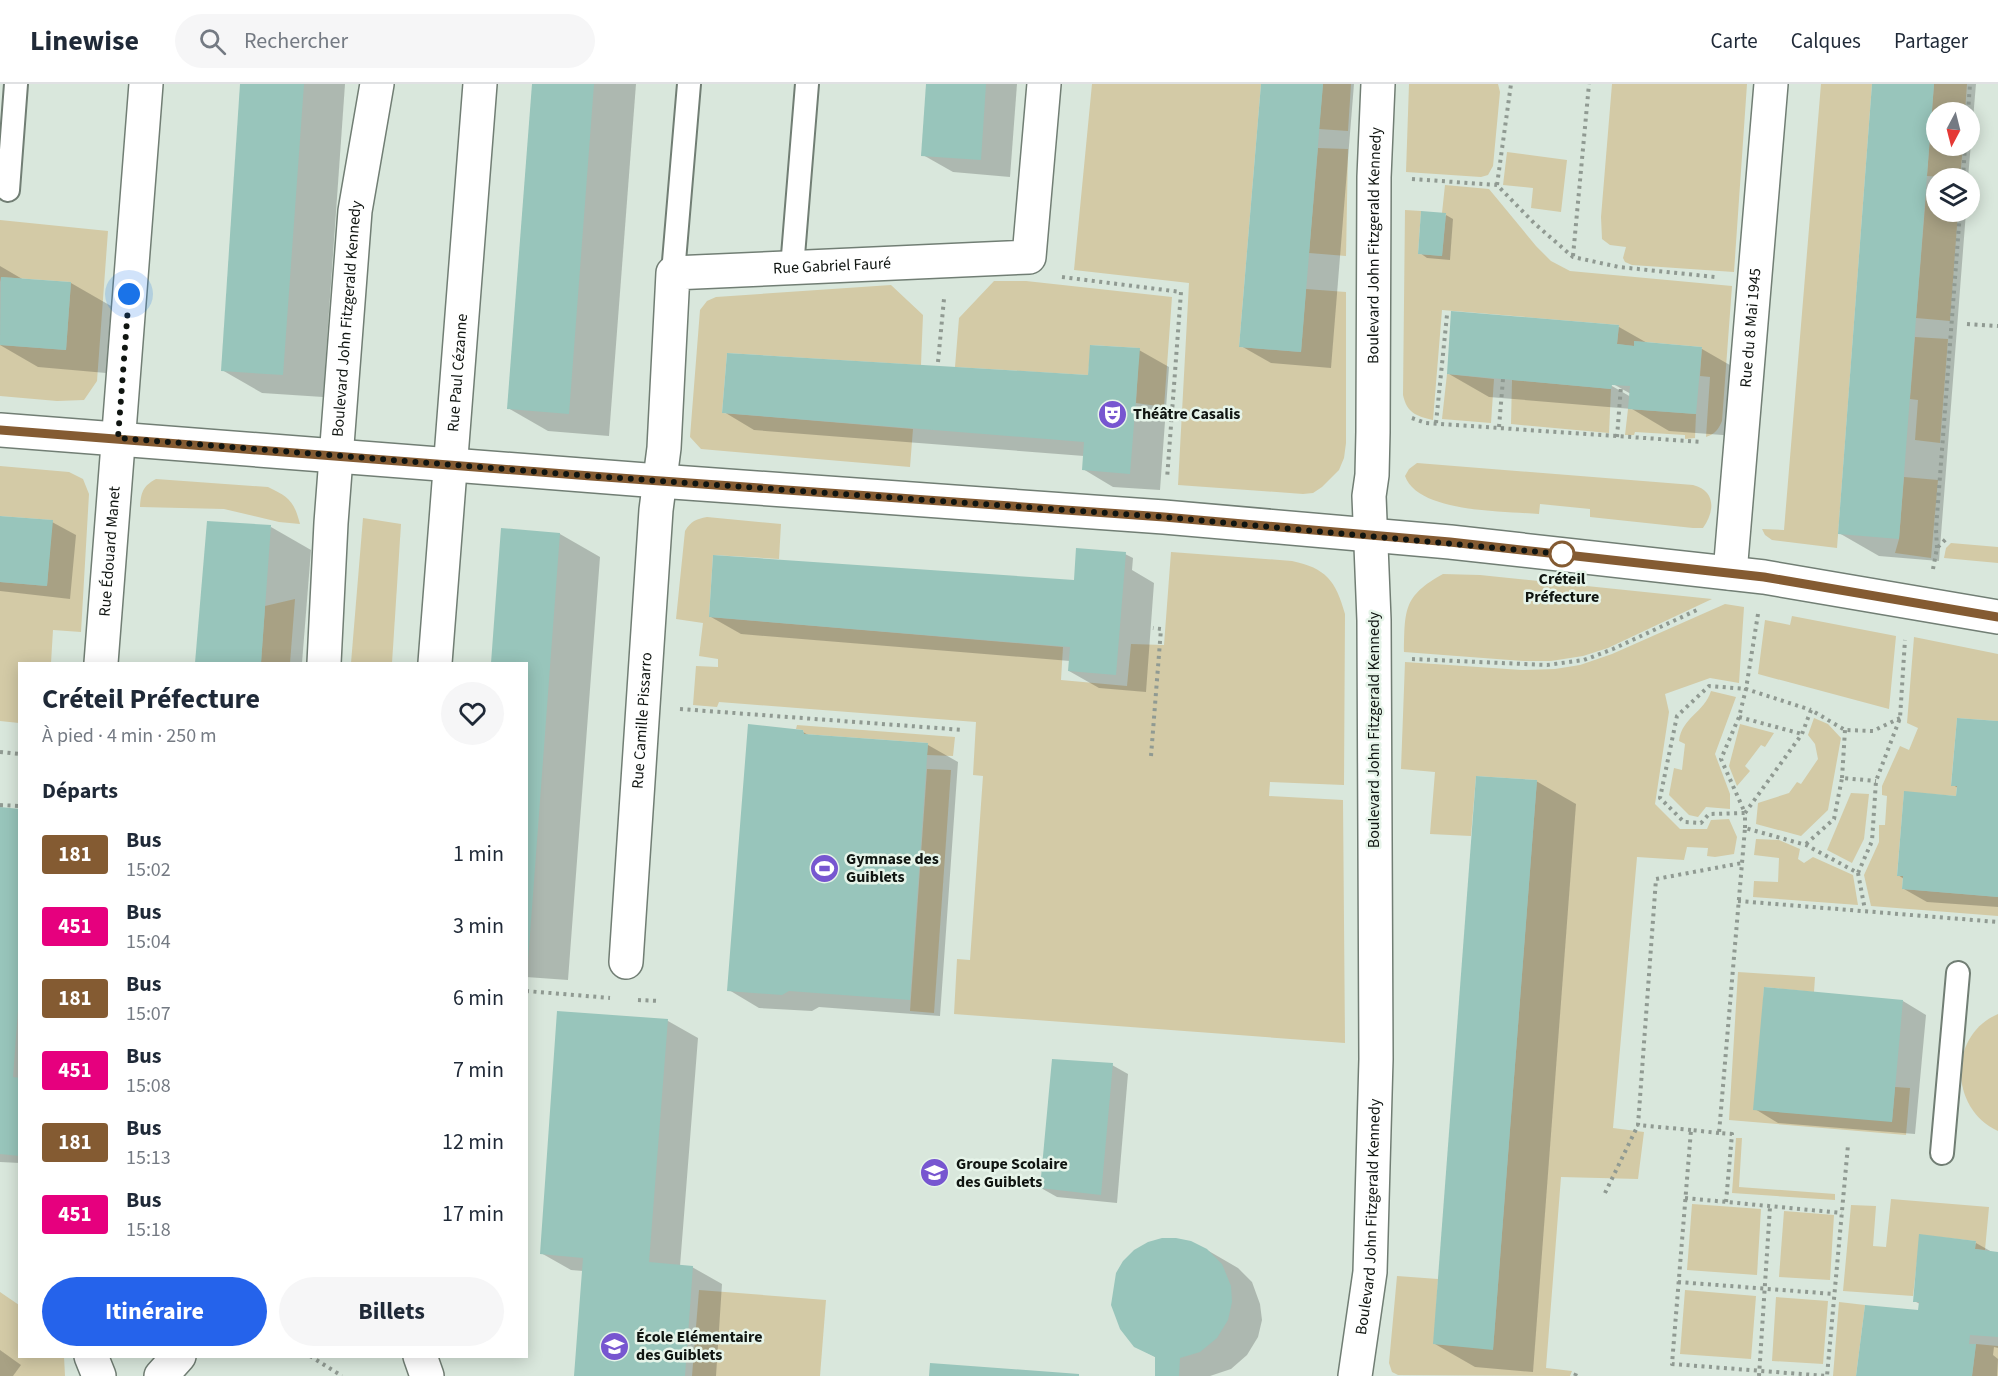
<!DOCTYPE html>
<html lang="fr">
<meta charset="utf-8">
<style>
:root{--surface:#fff;--page:#f6f6f7;--text:#1f2937;--muted:#747a83;--line:#e0e1e3;--accent:#2563eb}
body{margin:0;font-family:"Source Sans 3",sans-serif;background:var(--page);color:var(--text);height:100vh;display:flex;flex-direction:column;font-size:22px;white-space:nowrap}
*{box-sizing:border-box;margin:0}
p{font-size:20px;color:var(--muted)}
.icon{flex:none;width:33px;height:33px;fill:none;stroke:currentColor;stroke-width:2;stroke-linecap:round;stroke-linejoin:round}
.map{position:relative;flex:1;overflow:hidden}
.sheet{position:absolute;left:18px;top:578px;width:510px;height:696px;display:flex;flex-direction:column;background:var(--surface);border-radius:0px;box-shadow:0 3px 15px #0003}
.sheet>*{flex:none}
.badge{padding:0 12px;border-radius:4px;font-size:21px;line-height:39px}
.needle{width:39px;rotate:187deg}
.tools{position:absolute;left:1926px;top:18px;display:grid;gap:12px}
.tools a{display:grid;place-items:center;width:54px;height:54px;border-radius:50%;background:var(--surface);box-shadow:0 3px 15px #0003;font-size:30px}
.you{position:absolute;width:30px;height:30px;margin:-15px;border:4px solid #fff;border-radius:50%;background:#1a73e8;box-shadow:0 0 0 9px #1a73e833}
.map>.badge{position:absolute;translate:-50% -50%;box-shadow:0 0 0 3px #fff}
h2{padding:0 24px;font-size:22px;line-height:54px}
.round{display:grid;place-items:center;flex:none;width:63px;height:63px;border-radius:32px;background:var(--page)}
.head{display:flex;align-items:center;justify-content:space-between;height:102px;padding:0 24px}
h1{font-size:28px;font-weight:700;line-height:45px}
.cta{display:flex;gap:12px;margin-top:auto;padding:12px 24px}
.cta a{flex:1;height:69px;border-radius:36px;background:var(--accent);color:#fff;font-size:24px;font-weight:700;line-height:69px;text-align:center}
.cta a+a{background:var(--page);color:var(--text)}
ul{padding:0;list-style:none}
li{display:flex;align-items:center;gap:18px;height:72px;padding:0 24px}
li div{flex:1}
li b{display:block;font-size:22px}
li em{font-style:normal}
li .badge{min-width:66px;font-weight:700;text-align:center}
header{display:flex;align-items:center;gap:36px;box-sizing:border-box;height:84px;padding:0 30px;background:var(--surface);border-bottom:2px solid var(--line)}
header strong{font-size:28px}
nav{display:flex;gap:33px;margin-inline-start:auto;font-size:21px}
.search{width:420px;height:54px;background:var(--page);display:flex;align-items:center;gap:15px;box-sizing:border-box;padding:0 21px;border-radius:33px;color:var(--muted);font-size:22px}
.map>svg:first-child{display:block}
.green{fill:#d3caa6}
.shadow{fill:#0003;fill-rule:evenodd}
.building{fill:#98c5bb}
.lines{fill:none;stroke-linecap:round;stroke-linejoin:round}
.service-casing{stroke:#717e74;stroke-width:26}
.minor-casing{stroke:#717e74;stroke-width:36}
.tertiary-casing{stroke:#717e74;stroke-width:36}
.path{stroke:#909a92;stroke-width:4;stroke-dasharray:3 4.5;stroke-linecap:butt}
.service{stroke:#fff;stroke-width:22}
.minor{stroke:#fff;stroke-width:33}
.tertiary{stroke:#fff;stroke-width:33}
.line-casing{stroke:#fff;stroke-width:14}
.line{stroke:#845b32;stroke-width:9}
.walk{stroke:#101511;stroke-width:6;stroke-dasharray:0 10.8}
.stop-dot{fill:#fff;stroke:#845b32;stroke-width:3}
.labels{text-anchor:middle;dominant-baseline:central;stroke-width:5;stroke-linejoin:round;paint-order:stroke}
.street-label{font-size:16px;fill:#101511;stroke:#e6f4e9}
.poi-label{font-size:16px;font-weight:bold;fill:#101511;stroke:#e6f4e9;text-anchor:start}
.stop-label{font-size:16px;font-weight:bold;fill:#101511;stroke:#e6f4e9}
</style>
<header>
<strong>Linewise</strong>
<div class="search"><svg class="icon" aria-label="search" viewBox="0 0 24 24"><circle cx="10" cy="10" r="6"/><path d="M15 15l6 6"/></svg>Rechercher</div>
<nav><a>Carte</a><a>Calques</a><a>Partager</a></nav>
</header>
<div class="map">
<svg width="1998" height="1292" viewBox="0 0 1998 1292">
<rect width="100%" height="100%" fill="#d9e7dc"/>
<g class="green">
<path d="M1092 0H1261L1239 263 1301 268 1306 205 1346 208V359L1344 374 1339 386 1322 403 1313 409 1303 410 1178 401 1189 199 1074 186Z"/>
<path d="M1323 0H1351L1348 47 1319 45Z"/>
<path d="M1409 0H1498L1500 8 1493 82 1488 91 1481 93 1406 88Z"/>
<path d="M1612 0H1747L1734 188 1632 181 1625 178 1623 174 1626 163 1610 161 1602 155 1601 133Z"/>
<path d="M1821 0H1872L1837 464 1772 456 1765 451 1762 445 1784 446Z"/>
<path d="M1934 0H1967L1965 28H1936V62H1963L1960 94 1927 92Z"/>
<path d="M1318 64 1348 65 1346 172 1309 169Z"/>
<path d="M1507 68 1567 76 1561 128 1531 124 1533 104 1503 101Z"/>
<path d="M1445 101 1489 105 1536 162 1551 177 1570 187 1732 202 1722 337C1718 346 1715 350 1706 353L1710 293 1700 292 1702 263 1634 257V262L1617 260 1619 241 1442 226 1433 336C1416 332 1407 329 1403 311L1405 126 1421 127 1418 170 1442 172 1446 130 1442 129Z"/>
<path d="M1926 110 1936 111V128H1958L1950 237 1916 234Z"/>
<path d="M0 136 108 147 97 297 84 316 57 317 0 312V261L66 266 71 198 1 193 0 198Z"/>
<path d="M994 197H1026L1172 213 1164 323 1136 319 1139 264 1091 261 1088 291 955 283 959 234Z"/>
<path d="M891 201 923 231 921 281 727 269 722 329 913 345 910 383 701 365 690 353 700 226 707 217 716 213Z"/>
<path d="M1915 253 1948 255 1940 359 1915 356 1918 316 1910 315Z"/>
<path d="M1447 290 1494 295 1491 339 1442 335Z"/>
<path d="M1512 296 1611 305 1609 349 1511 340Z"/>
<path d="M1628 325 1696 330 1695 354 1685 355V351L1635 348 1634 351H1625Z"/>
<path d="M1417 379 1693 401C1716 407 1715 427 1703 444H1693L1590 433V425L1540 420 1539 430C1505 427 1418 429 1405 392L1409 385Z"/>
<path d="M0 382 69 388 83 395 89 410 81 548 53 546 51 579H20L19 639 0 637V498L47 502 52 436 0 432Z"/>
<path d="M1904 393 1938 396 1931 474 1895 469 1899 455Z"/>
<path d="M156 395 268 403C289 413 294 417 300 440L279 438 224 425 140 423C141 408 143 402 156 395Z"/>
<path d="M707 433 781 440 779 475 713 471 709 533 1063 563 1061 596 1127 602 1131 560 1164 561 1171 468 1292 477C1326 484 1336 497 1345 530L1344 701 1270 698 1269 712 1343 716 1345 959 954 930 957 875 970 876 983 692 973 691 976 638 719 618 717 623 693 621 696 582 718 583V575L699 572 703 539 676 535 685 447C691 437 696 435 707 433Z"/>
<path d="M363 434 401 440 392 579H351Z"/>
<path d="M1951 459 1998 463V479L1944 474 1946 464Z"/>
<path d="M1443 490 1480 491 1712 515 1608 564 1583 572 1551 577H1523L1404 568C1405 526 1403 512 1443 490Z"/>
<path d="M295 515 290 579H261L265 522Z"/>
<path d="M1725 520 1744 523 1739 599 1710 594 1665 610 1669 628 1655 720 1680 745H1707L1711 736 1729 735 1737 753 1734 770 1715 773 1707 772 1708 764 1687 763 1684 776 1637 773 1613 1044 1644 1048 1638 1095 1561 1093 1546 1284 1572 1287 1570 1292 1398 1291 1392 1288 1389 1279 1397 1192 1438 1195 1434 1260 1493 1265 1537 696 1476 692 1471 752 1430 750 1435 688 1401 685 1405 578 1522 586 1555 585 1580 581 1612 570Z"/>
<path d="M1792 532 1896 552 1889 625 1758 590 1765 536 1790 541Z"/>
<path d="M1914 553 1998 570V637L1957 634 1951 701 1957 702 1956 712 1904 708 1897 791 1903 792 1902 805 1998 813V832L1871 822 1864 791 1879 758V741H1885L1887 712 1882 711V702L1900 662 1909 666 1918 644 1907 639Z"/>
<path d="M1711 607 1736 613 1715 670 1730 710V725L1706 723 1698 733 1689 731 1669 711 1674 684 1682 686 1685 660 1679 657C1682 633 1704 629 1711 607Z"/>
<path d="M1814 634 1828 640 1841 654 1828 726 1801 752 1756 740 1758 719 1789 709 1797 698 1801 700 1818 675 1815 660 1808 651Z"/>
<path d="M1740 640 1774 649 1765 663 1761 661 1745 682 1750 687 1737 702 1729 682Z"/>
<path d="M797 641 955 653 953 672 927 671 928 659 804 650 803 646 796 645Z"/>
<path d="M927 685 951 686 934 929 910 927Z"/>
<path d="M1851 709 1869 710 1864 755 1852 779 1827 766Z"/>
<path d="M1756 755 1779 756 1800 765 1798 775 1804 779 1813 773 1853 791 1858 821 1753 813 1754 797 1778 798 1779 774 1754 771Z"/>
<path d="M1738 888 1815 893 1814 908 1764 903 1757 1026 1892 1037 1895 1003 1910 1004 1906 1051 1729 1036Z"/>
<path d="M1998 930V1047C1949 1025 1948 951 1998 930Z"/>
<path d="M1736 1054H1742L1739 1103 1835 1110V1116L1732 1109Z"/>
<path d="M1891 1115 1989 1123 1985 1166 1975 1165 1976 1157 1920 1151 1913 1212 1843 1207 1851 1121 1876 1122 1873 1162 1886 1163Z"/>
<path d="M1692 1120 1761 1125 1757 1191 1687 1186Z"/>
<path d="M1784 1127 1834 1131 1830 1196 1779 1193Z"/>
<path d="M699 1206 826 1216 820 1292H692Z"/>
<path d="M1685 1206 1756 1212 1751 1275 1680 1270Z"/>
<path d="M0 1208 19 1221 20 1272H64L65 1292H0Z"/>
<path d="M1776 1213 1828 1217 1823 1280 1772 1277Z"/>
<path d="M1839 1218 1865 1221 1856 1292H1833Z"/>
<path d="M1976 1260 1998 1262V1292H1972Z"/>
</g>
<g class="shadow">
<path d="M241 0H345L323 313 262 309 222 286Z"/>
<path d="M533 0H636L609 352 548 347 508 324Z"/>
<path d="M928 0H1017L1010 93 953 88 923 71Z"/>
<path d="M1262 0H1354L1331 284 1271 279 1241 262Z"/>
<path d="M1874 0H1976L1968 94H1936V128H1966L1939 477 1879 472 1839 449ZM1936 28H1970V62H1936Z"/>
<path d="M1446 131 1453 135 1450 176 1427 174 1420 169Z"/>
<path d="M0 182 24 196 71 199 111 222 106 289 38 283 0 261Z"/>
<path d="M1452 228 1619 243 1649 260 1702 265 1742 288 1736 352 1669 347 1632 325 1489 313 1449 290ZM1606 296 1631 310V313L1605 298Z"/>
<path d="M1139 266 1169 283 1160 406 1113 403 1083 385 1084 372 754 346 724 328 1089 292Z"/>
<path d="M0 433 52 438 76 451 70 515 0 507Z"/>
<path d="M271 443 311 466 302 579H197Z"/>
<path d="M502 446 560 450 600 473 568 896 526 893V579H493Z"/>
<path d="M1125 470 1133 474 1132 486 1154 499 1146 608 1099 604 1069 587 1070 577 741 550 711 533 1076 498Z"/>
<path d="M1998 639V823L1927 818 1904 805V795L1898 791 1957 714 1958 704 1953 701Z"/>
<path d="M803 648 810 652 928 661 958 678 940 932 819 923 812 927 759 924 729 906Z"/>
<path d="M1536 697 1576 720 1533 1288 1475 1283 1435 1260Z"/>
<path d="M0 725 20 727V1079L0 1078Z"/>
<path d="M1903 917 1926 931 1915 1050 1778 1039 1755 1025Z"/>
<path d="M558 928 668 937 698 954 680 1182 692 1183 722 1200 716 1292H576L583 1187 571 1186 541 1169Z"/>
<path d="M1112 981 1128 990 1117 1119 1057 1113 1041 1104Z"/>
<path d="M1976 1159 1992 1168 1998 1169V1264L1994 1263 1993 1271 1998 1275 1997 1292H1858L1919 1228 1920 1220 1914 1217Z"/>
<path d="M1207 1166 1238 1184 1252 1198 1260 1220 1262 1236 1258 1253 1247 1271 1231 1285 1210 1292H1156L1157 1274 1135 1262 1121 1245 1112 1221Z"/>
<path d="M0 1266 21 1281 13 1292H0Z"/>
</g>
<g class="building">
<path d="M240 0H304L283 291 221 287Z"/>
<path d="M532 0H594L569 330 507 325Z"/>
<path d="M926 0H986L981 76 921 72Z"/>
<path d="M1261 0H1323L1301 268 1239 263Z"/>
<path d="M1872 0H1934L1899 455 1838 450Z"/>
<path d="M1421 127 1446 129 1442 172 1418 170Z"/>
<path d="M1 193 71 198 66 266 0 261Z"/>
<path d="M1451 227 1619 241 1617 260 1634 262V257L1702 263 1696 330 1628 325 1630 302 1612 301 1611 305 1447 290Z"/>
<path d="M1090 261 1140 264 1130 390 1082 386 1084 358 722 329 727 269 1088 291Z"/>
<path d="M0 432 53 436 47 502 0 498Z"/>
<path d="M207 437 271 441 261 579H195Z"/>
<path d="M501 444 560 449 528 877H526V579H491Z"/>
<path d="M1076 464 1126 468 1116 591 1068 587 1070 563 709 533 713 471 1074 496Z"/>
<path d="M1957 634 1998 637V813L1902 805 1903 792H1897L1904 707 1956 712 1957 702H1951Z"/>
<path d="M748 640 803 646 804 650 928 659 910 916 789 907 782 911 727 907Z"/>
<path d="M1476 692 1537 696 1493 1266 1433 1260Z"/>
<path d="M0 723 20 725V899L13 993 20 994V1072L0 1070Z"/>
<path d="M1764 903 1903 916 1892 1038 1753 1026Z"/>
<path d="M557 927 668 935 649 1178 693 1182 685 1292H574L583 1174 540 1170Z"/>
<path d="M1052 975 1113 979 1101 1111 1040 1104Z"/>
<path d="M1919 1150 1976 1157 1975 1165 1998 1168V1253L1970 1251 1969 1260H1976L1972 1292H1856L1865 1221 1918 1226 1919 1218H1913Z"/>
<path d="M1162 1154H1176L1191 1157 1207 1165 1222 1180 1231 1202 1232 1218 1228 1236 1217 1254 1200 1268 1180 1274 1179 1292H1155V1273L1134 1263 1120 1245 1111 1221 1116 1189 1123 1177 1134 1166 1148 1158Z"/>
<path d="M930 1279 1079 1290V1292H929Z"/>
</g>
<g class="lines">
<defs>
<g id="service">
<path d="M8 106 16 0"/>
<path d="M792 184 807 0"/>
<path d="M673 189 689 0"/>
<path d="M1942 1069 1958 889"/>
</g>
<g id="minor">
<path id="s1" d="M1730 489 1771 0"/>
<path id="s2" d="M101 579 146 0"/>
<path id="s3" d="M324 579 331 439 355 127 377 0"/>
<path id="s4" d="M435 579 480 0"/>
<path id="s5" d="M626 878 656 426 664 364 673 189 1029 173 1044 0"/>
<path d="M91 1272 99 1292"/>
<path d="M420 1272 427 1292"/>
<path d="M161 1292 179 1272"/>
<path id="s6" d="M1355 1292 1370 1188 1376 975 1374 536 1369 412 1372 391 1373 348 1374 93 1378 0"/>
</g>
<path id="tertiary" d="M0 346 659 397 1164 433 1450 458 1764 493 1998 533"/>
</defs>
<use href="#service" class="service-casing"/>
<use href="#minor" class="minor-casing"/>
<use href="#tertiary" class="tertiary-casing"/>
<g class="path">
<path d="M1968 28 1970 0"/>
<path d="M1963 94 1965 62"/>
<path d="M1412 95 1497 101 1534 139 1573 173 1619 183 1715 193"/>
<path d="M1497 101 1511 0"/>
<path d="M1573 172 1589 0"/>
<path d="M1062 193 1181 208 1167 395"/>
<path d="M1967 240 1998 242"/>
<path d="M938 278 944 215"/>
<path d="M1412 334 1426 339 1703 358"/>
<path d="M1134 335 1172 332"/>
<path d="M1436 339 1447 231"/>
<path d="M1499 343 1503 295"/>
<path d="M1617 353 1621 302"/>
<path d="M1937 464 1936 445 1960 128"/>
<path d="M1933 485 1937 464 1947 454"/>
<path d="M1758 530 1746 605 1739 633 1721 675 1745 729 1709 730 1701 739 1684 738 1660 714 1677 632 1709 602 1746 605 1811 626"/>
<path d="M1412 575 1547 581 1584 576 1613 565 1697 526"/>
<path d="M680 625 964 646"/>
<path d="M1739 633 1802 650"/>
<path d="M0 668 20 670"/>
<path d="M1151 672 1161 545 1153 544"/>
<path d="M1842 694 1845 646"/>
<path d="M0 721 20 722"/>
<path d="M1745 744V729L1802 650 1811 626 1845 646 1873 647 1900 634"/>
<path d="M1806 760 1834 735 1842 694 1876 697"/>
<path d="M1858 789 1865 826"/>
<path d="M1738 817 1998 838"/>
<path d="M526 907 610 914"/>
<path d="M638 916 660 917"/>
<path d="M1691 1046 1638 1041 1656 795 1742 779"/>
<path d="M1719 1049 1691 1046 1672 1280 1827 1292 1848 1061"/>
<path d="M1605 1109 1638 1041"/>
<path d="M1685 1114 1842 1129"/>
<path d="M1726 1118 1732 1050 1719 1049 1745 744 1806 761 1858 789 1872 757 1876 697 1900 634 1905 556"/>
<path d="M1678 1198 1834 1210"/>
<path d="M310 1272 342 1292"/>
<path d="M1575 1292 1577 1287"/>
<path d="M1759 1292 1770 1123"/>
</g>
<use href="#service" class="service"/>
<use href="#minor" class="minor"/>
<use href="#tertiary" class="tertiary"/>
</g>
<g class="lines">
<defs>
<path id="line" d="M0 346 591 392 1164 433 1450 458 1764 493 1998 533"/>
</defs>
<use href="#line" class="line-casing"/>
<use href="#line" class="line"/>
<path class="walk" d="M129 210 118 354 591 392 1164 433 1562 470"/>
</g>
<defs>
<symbol id="theatre-disc" viewBox="-11 -11 22 22"><circle r="9.5" fill="#7756d0" stroke="#e6f4e9"/><path d="M-5-5.5Q0-4 5-5.5V0Q5 5 0 6Q-5 5-5 0ZM-3.3-2.5H-1v1.5H-3.3ZM1-2.5H3.3v1.5H1ZM-2.8 1Q0 5.5 2.8 1Z" fill="#fff"/></symbol>
<symbol id="stadium-disc" viewBox="-11 -11 22 22"><circle r="9.5" fill="#7756d0" stroke="#e6f4e9"/><path d="M0-5a6.5 5 0 1 0 0 10a6.5 5 0 1 0 0-10ZM-3.5-1.8h7v3.6h-7Z" fill="#fff"/></symbol>
<symbol id="school-disc" viewBox="-11 -11 22 22"><circle r="9.5" fill="#7756d0" stroke="#e6f4e9"/><path d="M0-5L7-2L0 1L-7-2ZM-4 1L0 2.5L4 1V4Q0 6-4 4Z" fill="#fff"/></symbol>
</defs>
<g fill-rule="evenodd">
<use href="#theatre-disc" x="1096" y="314" width="33" height="33"/>
<use href="#stadium-disc" x="808" y="768" width="33" height="33"/>
<use href="#school-disc" x="918" y="1072" width="33" height="33"/>
<use href="#school-disc" x="598" y="1246" width="33" height="33"/>
</g>
<circle class="stop-dot" cx="1562" cy="470" r="12"/>
<g class="labels">
<g class="street-label">
<text stroke="none"><textPath href="#s6" startOffset="1132">Boulevard John Fitzgerald Kennedy</textPath></text>
<text stroke="none"><textPath href="#s5" startOffset="850">Rue Gabriel Fauré</textPath></text>
<text stroke="none"><textPath href="#s3" startOffset="345">Boulevard John Fitzgerald Kennedy</textPath></text>
<text stroke="none"><textPath href="#s1" startOffset="246">Rue du 8 Mai 1945</textPath></text>
<text stroke="none"><textPath href="#s4" startOffset="291">Rue Paul Cézanne</textPath></text>
<text stroke="none"><textPath href="#s2" startOffset="112">Rue Édouard Manet</textPath></text>
<text stroke="none"><textPath href="#s5" startOffset="242">Rue Camille Pissarro</textPath></text>
<text transform="translate(1374 646) rotate(-90)">Boulevard John Fitzgerald Kennedy</text>
<text stroke="none"><textPath href="#s6" startOffset="160">Boulevard John Fitzgerald Kennedy</textPath></text>
</g>
<g class="poi-label">
<text x="1133" y="330">Théâtre Casalis</text>
<text x="846" y="775">Gymnase des<tspan x="846" dy="18">Guiblets</tspan></text>
<text x="956" y="1080">Groupe Scolaire<tspan x="956" dy="18">des Guiblets</tspan></text>
<text x="636" y="1253">École Elémentaire<tspan x="636" dy="18">des Guiblets</tspan></text>
</g>
<g class="stop-label">
<text x="1562" y="495">Créteil<tspan x="1562" dy="18">Préfecture</tspan></text>
</g>
</g>
</svg>
<div class="tools">
<a><svg class="needle" viewBox="-14 -14 28 28"><path d="M0-13l5 13h-10z" fill="#e53935"/><path d="M0 13l5-13h-10z" fill="#747a83"/></svg></a>
<a><svg class="icon" aria-label="layers" viewBox="0 0 24 24"><path d="M12 4l9 5-9 5-9-5zM3 14l9 5 9-5"/></svg></a>
</div>
<div class="you" style="left:129px;top:210px"></div>
<section class="sheet">
<div class="head"><div><h1>Créteil Préfecture</h1><p>À pied · 4 min · 250 m</p></div><a class="round"><svg class="icon" aria-label="heart" viewBox="0 0 24 24"><path d="M12 20l-8-8c-3-5 5-10 8-4 3-6 11-1 8 4z"/></svg></a></div>
<h2>Départs</h2>
<ul>
<li><span class="badge" style="background:#845b32;color:#fff">181</span><div><b>Bus</b><p>15:02</p></div><em>1 min</em></li>
<li><span class="badge" style="background:#e6007e;color:#fff">451</span><div><b>Bus</b><p>15:04</p></div><em>3 min</em></li>
<li><span class="badge" style="background:#845b32;color:#fff">181</span><div><b>Bus</b><p>15:07</p></div><em>6 min</em></li>
<li><span class="badge" style="background:#e6007e;color:#fff">451</span><div><b>Bus</b><p>15:08</p></div><em>7 min</em></li>
<li><span class="badge" style="background:#845b32;color:#fff">181</span><div><b>Bus</b><p>15:13</p></div><em>12 min</em></li>
<li><span class="badge" style="background:#e6007e;color:#fff">451</span><div><b>Bus</b><p>15:18</p></div><em>17 min</em></li>
</ul>
<div class="cta"><a>Itinéraire</a><a>Billets</a></div>
</section>
</div>
